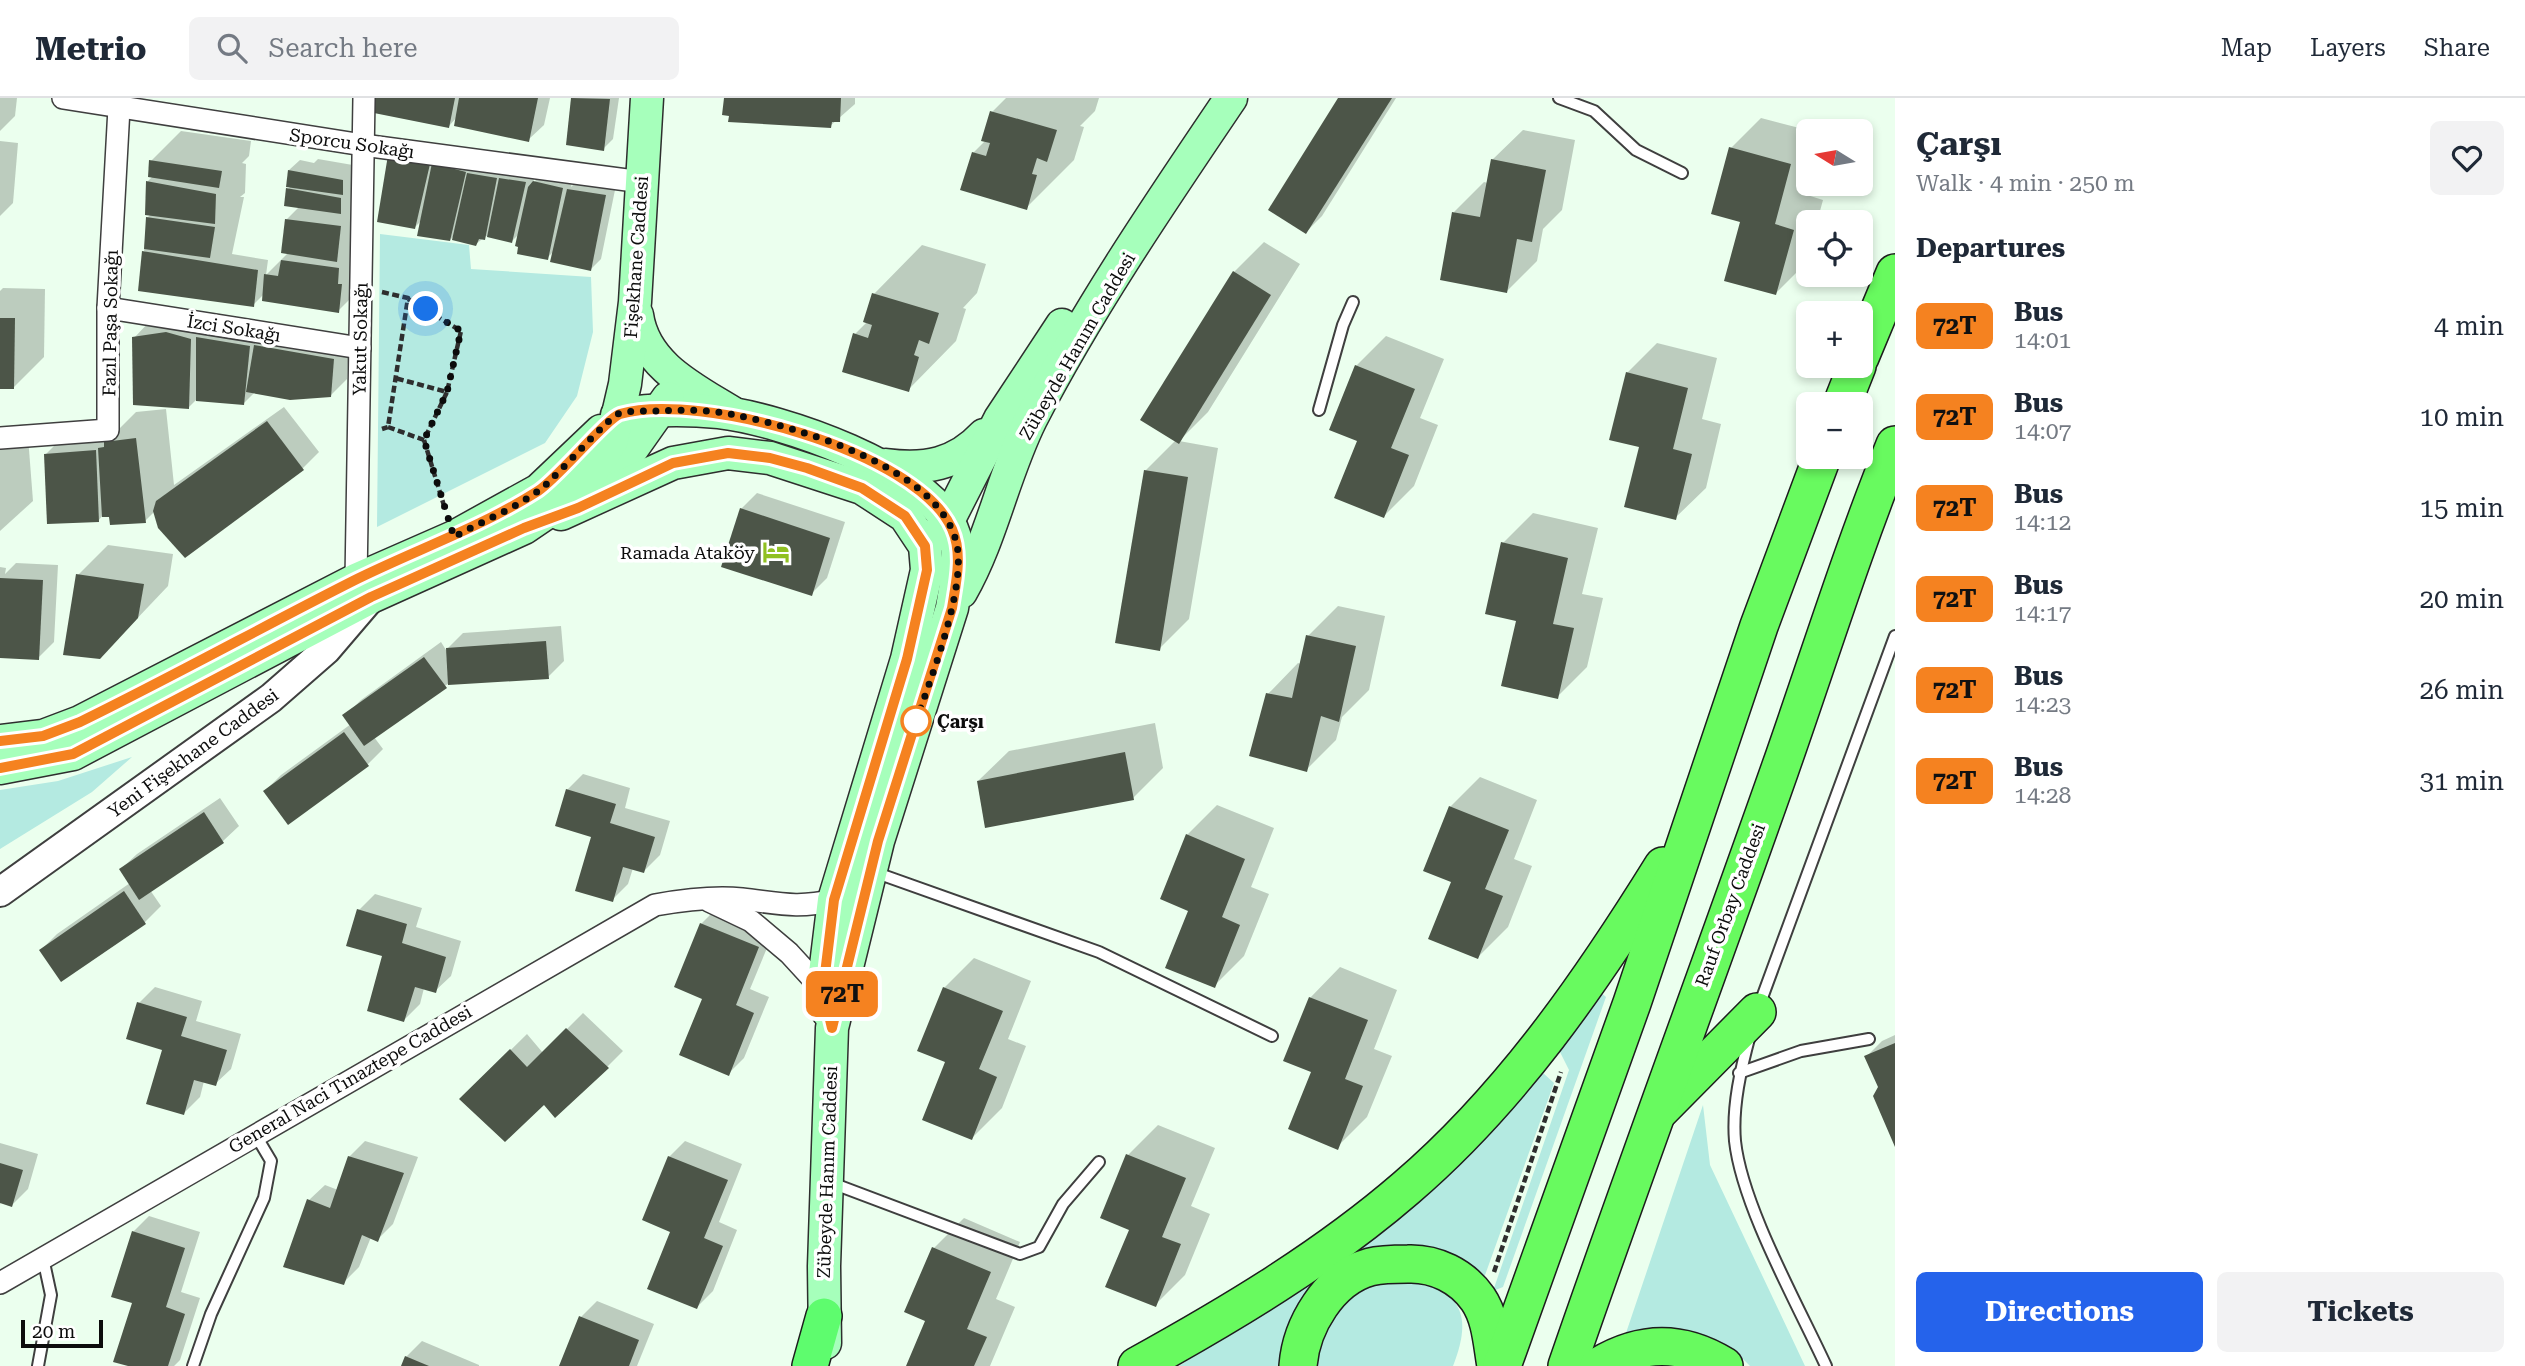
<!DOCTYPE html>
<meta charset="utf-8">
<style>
:root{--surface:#fff;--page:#f2f2f3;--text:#1f2937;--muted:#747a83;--line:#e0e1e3;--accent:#2563eb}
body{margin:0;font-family:"Roboto Serif",serif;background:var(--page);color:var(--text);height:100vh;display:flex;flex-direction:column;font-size:26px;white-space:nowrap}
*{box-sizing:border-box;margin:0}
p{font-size:23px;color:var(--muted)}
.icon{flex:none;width:38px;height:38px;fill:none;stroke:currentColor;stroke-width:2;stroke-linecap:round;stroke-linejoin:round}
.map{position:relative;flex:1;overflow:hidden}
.sheet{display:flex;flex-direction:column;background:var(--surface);width:630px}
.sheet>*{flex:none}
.badge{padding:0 14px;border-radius:10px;font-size:24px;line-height:46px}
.needle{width:46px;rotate:281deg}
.controls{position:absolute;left:1796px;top:21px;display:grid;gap:14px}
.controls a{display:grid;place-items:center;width:77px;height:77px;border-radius:10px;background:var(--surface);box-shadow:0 4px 10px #0003;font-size:35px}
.scale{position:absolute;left:21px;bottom:18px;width:82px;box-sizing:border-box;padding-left:7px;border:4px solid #0c0c0c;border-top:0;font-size:19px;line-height:24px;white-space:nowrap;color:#0c0c0c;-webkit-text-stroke:5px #fff;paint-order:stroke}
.you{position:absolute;width:35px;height:35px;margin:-18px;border:5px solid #fff;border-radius:50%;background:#1a73e8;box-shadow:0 0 0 10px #1a73e833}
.map>.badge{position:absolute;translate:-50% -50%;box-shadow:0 0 0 4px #fff}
h2{padding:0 21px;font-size:26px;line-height:63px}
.round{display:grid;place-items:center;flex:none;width:74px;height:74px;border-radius:10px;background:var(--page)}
.summary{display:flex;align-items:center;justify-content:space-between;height:119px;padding:0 21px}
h1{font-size:33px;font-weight:700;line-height:52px}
.action{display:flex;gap:14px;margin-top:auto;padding:14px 21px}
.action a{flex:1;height:80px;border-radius:10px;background:var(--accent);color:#fff;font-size:28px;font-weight:700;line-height:80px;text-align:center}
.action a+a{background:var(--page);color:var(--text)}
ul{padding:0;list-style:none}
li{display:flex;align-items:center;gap:21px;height:91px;padding:0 21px}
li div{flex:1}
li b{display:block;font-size:26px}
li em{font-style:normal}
li .badge{min-width:77px;font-weight:700;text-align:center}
header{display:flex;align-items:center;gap:42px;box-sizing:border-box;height:98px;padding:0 35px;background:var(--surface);border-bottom:2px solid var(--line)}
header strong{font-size:33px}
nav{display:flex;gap:38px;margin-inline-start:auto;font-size:24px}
.search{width:490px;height:63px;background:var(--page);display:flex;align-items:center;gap:18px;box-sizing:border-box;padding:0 24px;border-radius:10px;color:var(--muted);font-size:26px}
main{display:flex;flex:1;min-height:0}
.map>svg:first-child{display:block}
.green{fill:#b4eae1}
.shadow{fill:#0003}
.building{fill:#4c5548}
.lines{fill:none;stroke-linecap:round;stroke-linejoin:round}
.service-casing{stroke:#3f3f3f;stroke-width:14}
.minor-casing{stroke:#3f3f3f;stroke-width:24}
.tertiary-casing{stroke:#3f3f3f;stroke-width:32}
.secondary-casing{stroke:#2e2e2e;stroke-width:35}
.primary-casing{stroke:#1d1d1d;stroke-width:38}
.trunk-casing{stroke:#1d1d1d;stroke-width:40}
.path{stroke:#2e2e2e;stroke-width:4.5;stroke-dasharray:7 3.5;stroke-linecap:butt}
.service{stroke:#fff;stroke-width:10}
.minor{stroke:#fff;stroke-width:21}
.tertiary{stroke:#fff;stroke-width:28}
.secondary{stroke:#a6ffbb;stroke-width:32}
.primary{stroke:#5efc6e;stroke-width:35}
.trunk{stroke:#68fa5f;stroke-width:37}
.line-casing{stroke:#fff;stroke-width:16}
.line{stroke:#f58220;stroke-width:10}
.walk{stroke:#0c0c0c;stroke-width:7;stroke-dasharray:0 12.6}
.stop-dot{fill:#fff;stroke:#f58220;stroke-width:3.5}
.labels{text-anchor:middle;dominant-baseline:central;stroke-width:7;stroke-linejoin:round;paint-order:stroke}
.street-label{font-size:18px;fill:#0c0c0c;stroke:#fff}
.poi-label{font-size:18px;fill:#0c0c0c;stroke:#fff;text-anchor:end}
.stop-label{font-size:18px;font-weight:bold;fill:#0c0c0c;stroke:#fff;text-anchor:start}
</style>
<header>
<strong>Metrio</strong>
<div class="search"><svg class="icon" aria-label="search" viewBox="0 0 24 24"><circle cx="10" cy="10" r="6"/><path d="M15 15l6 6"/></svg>Search here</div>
<nav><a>Map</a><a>Layers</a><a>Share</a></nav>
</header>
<main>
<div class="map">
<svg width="1895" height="1268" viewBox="0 0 1895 1268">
<rect width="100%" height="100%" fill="#ebffee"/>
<g class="green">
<path d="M380 136 469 147 471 171 591 179 593 234 577 298 545 345 377 429Z"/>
<path d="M132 659 92 694 0 751V692L58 683Z"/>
<path d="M1599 893 1606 899 1503 1189 1493 1193 1569 972 1558 950Z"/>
<path d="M1542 974 1554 985 1484 1180 1378 1155 1284 1268H1179L1292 1195Z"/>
<path d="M1703 1007 1710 1067 1805 1268H1750C1716 1231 1673 1231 1626 1235Z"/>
<path d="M1415 1183C1465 1195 1471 1222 1453 1268H1311L1324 1215 1366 1185Z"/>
</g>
<g class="shadow">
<path d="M0 0H17L15 18 0 33Z"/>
<path d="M377 0H550L544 27 528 42 457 19 449 28Z"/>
<path d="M573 0H619L613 41 603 51 567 45Z"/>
<path d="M725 0H855V6L830 28Z"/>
<path d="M1006 0H1099L1095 13 1080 28 1084 29 1074 62 1026 110 973 55 986 42 992 14Z"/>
<path d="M1340 0H1396L1322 118 1306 134Z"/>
<path d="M1761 20 1811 33H1808V83L1804 96 1823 102 1817 124H1808L1806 165 1776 195 1743 123 1731 50Z"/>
<path d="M1523 32 1575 42 1562 112 1543 131 1537 163 1507 193 1454 114 1484 84 1488 85 1492 62Z"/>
<path d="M181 33 251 43 249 58 242 65 246 66 245 95 240 99H244L232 156 268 162 266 177 289 154 286 122 300 108 288 91 291 88 289 72 300 62 314 65 318 61 370 70 368 183 338 213 264 196 253 207 144 153 147 120 151 116 148 83 153 78 151 63Z"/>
<path d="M0 43 18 45 13 105 0 118Z"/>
<path d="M390 58 506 70 505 77 512 71 536 74 533 85 545 73 573 80 571 89 579 81 616 87 601 161 591 171 554 153 547 160 519 136 512 143 486 138 476 146 456 136 450 142 422 122 415 129Z"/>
<path d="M1264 144 1300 166 1208 314 1179 343 1218 350 1189 521 1159 551 1145 373 1176 342 1234 174Z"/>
<path d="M922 147 986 166 977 195 963 210 966 211 956 243 908 292 855 236 867 224 874 196Z"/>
<path d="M3 190 45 191 44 259 14 289H0V193Z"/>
<path d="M150 223 349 246 347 281 331 297 255 294 244 305 196 302 188 310 134 240Z"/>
<path d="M1386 238 1444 261 1420 320 1438 327 1414 388 1384 418 1359 342 1356 268Z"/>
<path d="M1657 245 1717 260 1702 321 1721 326 1706 390 1675 420 1641 348 1627 275Z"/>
<path d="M284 309 319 354 303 370 186 458 154 414 145 423 110 417H103L98 423 45 357 61 341 113 337 136 314 166 311 174 387Z"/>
<path d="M27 326 33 403 0 433V329Z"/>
<path d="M757 395 845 424 827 480 811 496 741 411Z"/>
<path d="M1533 415 1598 430 1582 496 1603 500 1587 569 1557 599 1519 522 1503 445Z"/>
<path d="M108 447 173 456 168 488 130 528 78 477Z"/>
<path d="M16 465 58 467 54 544 38 560 0 558V469L6 470 5 476Z"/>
<path d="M1338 508 1385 518 1369 592 1342 619 1336 642 1306 672 1268 596 1298 565 1301 566 1308 538Z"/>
<path d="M561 528 564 563 548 579 449 585 374 639 383 651 367 667 265 693 281 677 351 626 345 618 361 602 441 544 446 552 463 535Z"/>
<path d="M1155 625 1163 670 1133 700 978 683 1009 653Z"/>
<path d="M583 676 630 690 625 710 670 723 660 757 644 773 633 770 628 786 612 802 593 738 567 692Z"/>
<path d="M1480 679 1537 702 1514 761 1532 768 1508 829 1478 859 1454 783 1450 709Z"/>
<path d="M220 700 239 728 223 743 150 792 161 808 145 824 62 882 41 852 57 836 130 785 121 771 137 756Z"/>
<path d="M1217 707 1274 730 1251 789 1269 796 1244 858 1214 888 1191 812 1187 737Z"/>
<path d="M375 796 422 810 416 829 461 843 451 878 435 893 424 890 420 906 404 922 384 857 359 812Z"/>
<path d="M717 810 774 833 750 891 769 899 744 960 728 976 704 900 701 826Z"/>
<path d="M974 860 1031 883 1008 941 1026 948 1002 1010 972 1040 947 963 944 890Z"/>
<path d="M1340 869 1397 892 1374 951 1392 958 1367 1019 1337 1049 1313 973 1310 900Z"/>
<path d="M155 889 202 903 196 923 241 936 231 971 215 986 204 983 200 999 184 1015 165 951 139 905Z"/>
<path d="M583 915 623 953 607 969 461 1001 527 936 543 955Z"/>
<path d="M1895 937V1045L1880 989 1866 959 1882 943Z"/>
<path d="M1158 1027 1215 1050 1191 1108 1210 1116 1185 1177 1155 1207 1131 1131 1128 1057Z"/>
<path d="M365 1043 418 1059 393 1126 377 1142 371 1139 359 1169 343 1185 309 1102 325 1087 338 1092 349 1059Z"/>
<path d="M685 1043 742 1066 719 1124 737 1132 713 1193 697 1209 673 1133 669 1059Z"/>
<path d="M0 1045 38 1056 28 1091 12 1107 1 1103 0 1107Z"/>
<path d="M149 1118 200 1134 181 1194 200 1200 180 1262 174 1268H134L133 1134Z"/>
<path d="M964 1120 1020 1144 996 1201 1015 1209 990 1268H908L927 1222 934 1150Z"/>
<path d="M597 1203 654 1226 637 1268H561L581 1219Z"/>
<path d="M422 1243 479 1267V1268H403L406 1259Z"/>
</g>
<g class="building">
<path d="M375 0H455L449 30 374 15Z"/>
<path d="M459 0H538L529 44 454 28Z"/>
<path d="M571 0 610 1 604 53 566 47Z"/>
<path d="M724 0H841L840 24H832L831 30 728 24 729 18 722 17Z"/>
<path d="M1338 0H1392L1306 136 1268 112Z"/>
<path d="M990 13 1057 32 1047 64 1037 60 1032 76 1037 77 1027 112 960 92 972 54 986 58 990 45 981 43Z"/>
<path d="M1729 49 1791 66 1775 126 1794 132 1776 197 1724 183 1740 124 1711 116Z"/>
<path d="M388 57 430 66 415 131 377 124Z"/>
<path d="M1491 61 1546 72 1532 144 1517 141 1507 195 1440 182 1452 114 1480 119Z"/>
<path d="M149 62 222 73 219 90 148 79Z"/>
<path d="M432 65 466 74 450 143 417 138Z"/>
<path d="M288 72 343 82V97L286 89Z"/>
<path d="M467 75 497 80 485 142 479 141 476 148 452 142Z"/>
<path d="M499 80 526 84 512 145 487 139Z"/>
<path d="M146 83 216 96 215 126 145 117Z"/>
<path d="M533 83 563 90 548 162 517 156 518 149 515 148 528 89Z"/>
<path d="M286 90 341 100V116L284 108Z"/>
<path d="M567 91 606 97 591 173 550 164Z"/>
<path d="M146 119 215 129 210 160 144 151Z"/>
<path d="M285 121 341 128 337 164 281 155Z"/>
<path d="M142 153 258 172 254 209 138 193Z"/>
<path d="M281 162 339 170 338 186H342L339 215 262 203 264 176 278 178Z"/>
<path d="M1233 173 1271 197 1179 346 1140 322Z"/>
<path d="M872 195 939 215 929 246 919 242 914 257 919 259 909 294 842 274 853 235 868 240 872 227 863 224Z"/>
<path d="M0 220H15L14 291H0Z"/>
<path d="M166 234 191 241 189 311 133 307 132 239Z"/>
<path d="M196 239 250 248 244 307 196 303Z"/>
<path d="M254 247 334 261 331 299 290 302 246 294Z"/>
<path d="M1355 267 1415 291 1391 350 1409 357 1384 420 1334 400 1357 343 1329 332Z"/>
<path d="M1626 274 1688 290 1673 351 1692 356 1676 422 1624 409 1639 349 1609 342Z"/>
<path d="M267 323 304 372 185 460 158 430 153 413 156 403Z"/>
<path d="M136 340 146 425 110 427 109 419H102L98 350 104 349V344Z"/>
<path d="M96 352 99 424 47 426 44 356Z"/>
<path d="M1144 372 1188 379 1160 553 1115 545Z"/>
<path d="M740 410 830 440 812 498 721 469Z"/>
<path d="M1501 444 1568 460 1553 526 1574 530 1558 601 1501 588 1516 523 1485 516Z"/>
<path d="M76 476 144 486 138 520 100 561 63 557Z"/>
<path d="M0 480 43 482 39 562 0 560Z"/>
<path d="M1306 537 1356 548 1339 624 1321 618 1307 674 1249 658 1266 595 1292 600Z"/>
<path d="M546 543 549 581 448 587 446 550Z"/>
<path d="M424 559 447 590 364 648 342 617Z"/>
<path d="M344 634 369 668 288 727 263 693Z"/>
<path d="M1125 654 1134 702 985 730 977 683Z"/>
<path d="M566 691 616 706 610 725 655 739 644 775 623 769 613 804 575 793 591 739 555 728Z"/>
<path d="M1449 708 1509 732 1485 791 1503 798 1478 861 1428 841 1451 784 1423 773Z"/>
<path d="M204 714 224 745 139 802 119 771Z"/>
<path d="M1186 736 1245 761 1222 819 1240 827 1215 890 1165 870 1188 813 1160 801Z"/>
<path d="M124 793 146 826 61 884 39 852Z"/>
<path d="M357 811 407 826 402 845 446 859 436 895 415 889 404 924 367 913 382 858 346 848Z"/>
<path d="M700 825 759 849 736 907 754 915 729 978 679 957 702 901 674 889Z"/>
<path d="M943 889 1003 913 979 971 997 979 972 1042 922 1022 945 964 917 953Z"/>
<path d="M1309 899 1368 922 1345 981 1363 988 1338 1052 1288 1031 1311 974 1283 963Z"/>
<path d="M137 904 187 919 181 938 227 952 216 988 194 982 184 1017 146 1006 162 952 126 941Z"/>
<path d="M566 930 609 970 555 1020 544 1007 505 1044 459 1001 510 951 527 969Z"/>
<path d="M1895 945V1049L1873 998 1878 989 1864 958Z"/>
<path d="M1126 1056 1186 1080 1162 1139 1181 1146 1156 1209 1105 1189 1129 1132 1100 1120Z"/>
<path d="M348 1058 404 1075 378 1144 362 1137 344 1187 283 1169 307 1101 330 1110Z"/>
<path d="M668 1058 728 1082 704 1140 723 1148 697 1211 647 1191 670 1134 642 1122Z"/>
<path d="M0 1065 23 1072 12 1109 0 1105Z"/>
<path d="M132 1133 185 1150 166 1209 185 1216 168 1268H128L113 1264 132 1205 111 1199Z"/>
<path d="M932 1149 991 1174 967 1231 987 1239 974 1268H906L925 1223 904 1214Z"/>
<path d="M579 1218 639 1242 629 1268H559Z"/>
<path d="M405 1258 429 1268H401Z"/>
</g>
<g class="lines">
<defs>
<g id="service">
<path d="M1559 0 1594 13 1636 52 1682 75"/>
<path d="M1319 312 1343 227 1353 204"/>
<path d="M874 774 1099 854 1272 938"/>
<path d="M1759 908 1895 538"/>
<path d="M1750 937C1741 970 1732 1008 1735 1043 1742 1108 1798 1207 1826 1268"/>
<path d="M1739 975 1801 953 1869 941"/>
<path d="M829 1084 1020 1156 1039 1149 1063 1106 1099 1064"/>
<path d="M38 1268 51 1197 43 1160"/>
<path d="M193 1268 211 1216 264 1100 271 1063 255 1036"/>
</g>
<g id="minor">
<path d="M63 0 363 47 642 84"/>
<path d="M108 210 360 250"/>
<path d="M0 340 108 332V210L119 10"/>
<path d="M356 482 364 0"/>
<path d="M709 803 751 823 789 855 823 892"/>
<path d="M0 1185 655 807C683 802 714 798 742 801 778 805 797 811 834 802"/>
</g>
<path id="tertiary" d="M0 794 271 600 326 552 367 504"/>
<g id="secondary">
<path d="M637 217C644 267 692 290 731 314"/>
<path d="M617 317C650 311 685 311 719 314 781 321 926 371 952 431 963 456 956 485 952 510L878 743 832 930 824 1168 825 1245"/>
<path d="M886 367C925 372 956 367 984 337"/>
<path d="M601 376 632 351 668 300"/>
<path d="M561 416 673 365 728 355 770 360 862 390 905 418 925 448 927 472 907 561 834 802 823 892 828 914"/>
<path d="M936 437 948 423 1000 321 1062 227"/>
<path d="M961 494C992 440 1003 377 1031 321 1087 212 1162 102 1231 0"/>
<path d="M0 643 43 638 80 624 356 482 454 439 539 392 601 333"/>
<path d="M0 670 73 656 371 499 524 430 580 392 612 342 625 286 635 204 647 0"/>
</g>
<path id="primary" d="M810 1268 824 1218"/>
<g id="trunk">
<path d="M1860 259 1895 175"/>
<path d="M1842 306 1857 268"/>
<path d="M1660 1012 1757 914"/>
<path d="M1137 1268C1231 1216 1325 1160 1406 1090 1511 1000 1591 884 1663 768"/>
<path d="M1298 1268C1301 1228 1329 1180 1370 1169 1382 1166 1396 1166 1408 1166 1435 1165 1462 1178 1478 1201 1491 1220 1492 1245 1496 1268"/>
<path d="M1502 1268 1632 905 1759 528 1822 359"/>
<path d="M1567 1268C1636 1068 1710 870 1780 671 1818 563 1852 453 1895 347"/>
<path d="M1599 1268C1642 1242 1682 1242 1724 1268"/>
</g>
</defs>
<use href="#service" class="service-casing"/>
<use href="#minor" class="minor-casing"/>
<use href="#tertiary" class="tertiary-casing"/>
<use href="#secondary" class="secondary-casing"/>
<use href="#primary" class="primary-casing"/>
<use href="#trunk" class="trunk-casing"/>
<g class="path">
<path d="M382 194 408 200 388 329 382 331"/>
<path d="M408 201 461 233 447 294"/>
<path d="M388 329 424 342 447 294 395 280"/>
<path d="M424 342 445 411"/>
<path d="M1494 1174 1561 974"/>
</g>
<use href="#service" class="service"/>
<use href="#minor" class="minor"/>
<use href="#tertiary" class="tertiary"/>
<use href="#secondary" class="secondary"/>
<use href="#primary" class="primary"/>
<use href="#trunk" class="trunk"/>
</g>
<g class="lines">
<defs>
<path id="line" d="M0 643 43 638 80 624C172 579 262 529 353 483 415 452 480 430 538 393 558 380 607 320 620 316 698 293 918 353 952 431 963 456 956 485 952 510L878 743 832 930 823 892 834 802 907 561 927 472 925 448 905 418 862 390 807 370 770 360 728 355 673 365 578 410 524 430 371 499 73 656 0 670"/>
</defs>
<use href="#line" class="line-casing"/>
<use href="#line" class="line"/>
<path class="walk" d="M426 211 461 233 447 294 424 342 454 439C482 423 517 410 542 390 559 376 606 322 618 316 629 312 644 313 655 313 681 312 709 311 735 317 801 330 937 370 956 443 968 486 931 580 916 623"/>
</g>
<defs>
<symbol id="hotel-bare" viewBox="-9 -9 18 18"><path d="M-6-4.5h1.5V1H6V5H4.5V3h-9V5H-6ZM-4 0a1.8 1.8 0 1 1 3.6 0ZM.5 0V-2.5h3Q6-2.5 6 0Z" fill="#90c021" stroke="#fff" stroke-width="2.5" paint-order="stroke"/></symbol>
</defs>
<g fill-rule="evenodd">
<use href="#hotel-bare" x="757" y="435" width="38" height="38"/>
</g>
<circle class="stop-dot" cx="916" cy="623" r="14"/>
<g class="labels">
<g class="street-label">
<text transform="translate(352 45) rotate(8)">Sporcu Sokağı</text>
<text transform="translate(636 159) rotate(-86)">Fişekhane Caddesi</text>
<text transform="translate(110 225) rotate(-89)">Fazıl Paşa Sokağı</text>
<text transform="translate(234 230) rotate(9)">İzci Sokağı</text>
<text transform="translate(360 241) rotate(-89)">Yakut Sokağı</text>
<text transform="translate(1077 248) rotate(-60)">Zübeyde Hanım Caddesi</text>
<text transform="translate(193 655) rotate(-36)">Yeni Fişekhane Caddesi</text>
<text transform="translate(1730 807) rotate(-70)">Rauf Orbay Caddesi</text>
<text transform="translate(350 981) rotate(-30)">General Naci Tınaztepe Caddesi</text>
<text transform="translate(827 1074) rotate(-88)">Zübeyde Hanım Caddesi</text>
</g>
<g class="poi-label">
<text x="755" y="454">Ramada Ataköy</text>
</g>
<g class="stop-label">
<text x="937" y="623">Çarşı</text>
</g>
</g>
</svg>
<div class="controls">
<a><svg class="needle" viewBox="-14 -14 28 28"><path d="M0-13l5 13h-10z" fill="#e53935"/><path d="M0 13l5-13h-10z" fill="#747a83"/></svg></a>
<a><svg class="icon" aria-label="locate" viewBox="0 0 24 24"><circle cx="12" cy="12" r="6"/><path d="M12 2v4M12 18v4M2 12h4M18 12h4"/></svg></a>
<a>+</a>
<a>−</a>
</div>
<div class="scale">20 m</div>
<div class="you" style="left:426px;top:211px"></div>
<b class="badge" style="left:842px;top:896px;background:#f58220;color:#111">72T</b>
</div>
<section class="sheet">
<div class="summary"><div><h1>Çarşı</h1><p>Walk · 4 min · 250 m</p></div><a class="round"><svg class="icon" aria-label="heart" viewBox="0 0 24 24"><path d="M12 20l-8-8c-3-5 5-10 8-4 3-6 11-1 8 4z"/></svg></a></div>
<h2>Departures</h2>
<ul>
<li><span class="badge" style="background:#f58220;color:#111">72T</span><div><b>Bus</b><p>14:01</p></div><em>4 min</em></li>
<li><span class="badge" style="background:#f58220;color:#111">72T</span><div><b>Bus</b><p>14:07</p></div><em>10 min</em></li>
<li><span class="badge" style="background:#f58220;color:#111">72T</span><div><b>Bus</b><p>14:12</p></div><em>15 min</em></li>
<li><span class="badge" style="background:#f58220;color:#111">72T</span><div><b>Bus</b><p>14:17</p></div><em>20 min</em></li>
<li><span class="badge" style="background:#f58220;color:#111">72T</span><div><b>Bus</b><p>14:23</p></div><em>26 min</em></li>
<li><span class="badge" style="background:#f58220;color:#111">72T</span><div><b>Bus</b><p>14:28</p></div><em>31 min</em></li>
</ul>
<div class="action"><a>Directions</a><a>Tickets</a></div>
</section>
</main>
